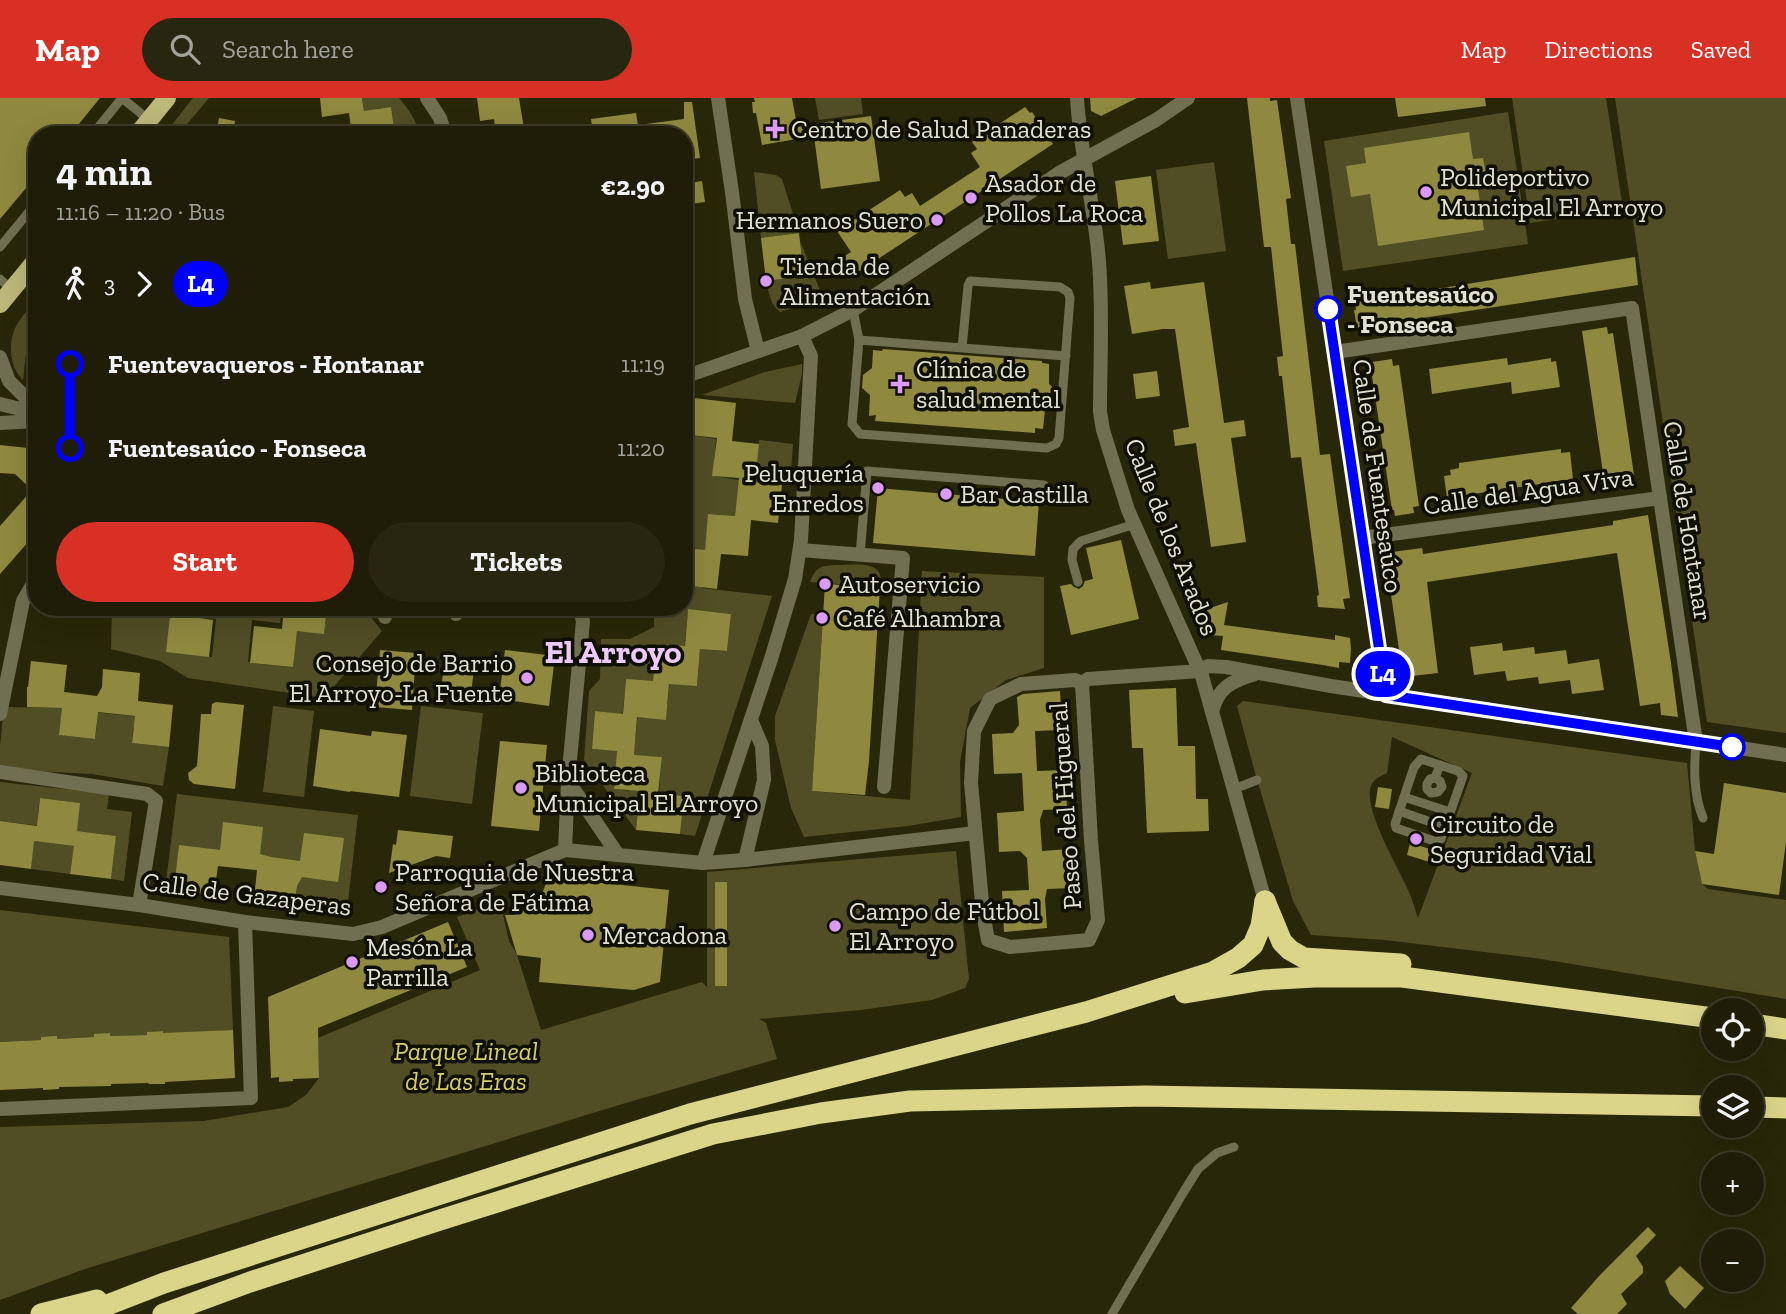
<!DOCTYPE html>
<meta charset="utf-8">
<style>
:root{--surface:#1f1d07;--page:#272611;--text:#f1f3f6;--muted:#a1a29b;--line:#3c3b28;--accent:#d93025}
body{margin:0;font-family:"Zilla Slab",serif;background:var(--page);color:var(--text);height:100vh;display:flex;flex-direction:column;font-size:26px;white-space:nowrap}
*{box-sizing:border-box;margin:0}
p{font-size:23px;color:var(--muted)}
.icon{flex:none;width:38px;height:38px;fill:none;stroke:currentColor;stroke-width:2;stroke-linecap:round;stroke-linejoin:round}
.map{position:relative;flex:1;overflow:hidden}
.panel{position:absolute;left:28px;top:28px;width:665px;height:490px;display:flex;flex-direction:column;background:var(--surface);border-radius:28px;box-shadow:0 7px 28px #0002,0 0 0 2px var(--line)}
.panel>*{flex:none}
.badge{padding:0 14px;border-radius:23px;font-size:24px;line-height:46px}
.fabs{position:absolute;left:1701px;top:900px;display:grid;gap:14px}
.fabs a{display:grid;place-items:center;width:63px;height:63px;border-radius:50%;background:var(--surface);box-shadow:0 7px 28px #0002,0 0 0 2px var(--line);font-size:35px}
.map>.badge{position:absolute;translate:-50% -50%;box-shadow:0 0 0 4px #fff}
.legs{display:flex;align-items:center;gap:10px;height:77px;padding:0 28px;font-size:23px}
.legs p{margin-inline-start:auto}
.overview{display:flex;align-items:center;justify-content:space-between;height:119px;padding:0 28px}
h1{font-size:38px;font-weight:700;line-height:52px}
.action{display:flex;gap:14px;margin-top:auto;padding:14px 28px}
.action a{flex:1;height:80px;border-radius:42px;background:var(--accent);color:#fff;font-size:28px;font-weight:700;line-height:80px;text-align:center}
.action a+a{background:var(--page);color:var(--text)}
ul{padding:0 28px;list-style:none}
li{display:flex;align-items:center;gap:24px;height:84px;font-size:26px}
li i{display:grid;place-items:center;width:10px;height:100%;margin:0 9px;background:currentColor}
li i::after{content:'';width:18px;height:18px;margin:-9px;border:5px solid;border-radius:50%;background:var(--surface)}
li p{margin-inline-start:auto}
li:first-child i{background:linear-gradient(#0000 50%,currentColor 0)}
li:last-child i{background:linear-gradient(currentColor 50%,#0000 0)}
header{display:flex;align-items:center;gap:42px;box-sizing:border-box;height:98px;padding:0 35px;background:var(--accent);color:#fff}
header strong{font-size:33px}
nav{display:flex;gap:38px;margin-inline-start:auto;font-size:24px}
.search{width:490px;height:63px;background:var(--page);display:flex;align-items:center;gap:18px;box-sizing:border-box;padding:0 24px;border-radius:38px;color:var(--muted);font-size:26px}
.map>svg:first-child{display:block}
.green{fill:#514e26;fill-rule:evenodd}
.building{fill:#8f893f}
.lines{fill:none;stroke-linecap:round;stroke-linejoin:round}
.service{stroke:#706f51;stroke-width:9}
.minor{stroke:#706f51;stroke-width:14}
.tertiary{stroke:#706f51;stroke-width:14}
.primary{stroke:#bcb87a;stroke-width:18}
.motorway{stroke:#dad589;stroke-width:21}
.line-1-casing{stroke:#fff;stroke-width:16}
.line-1{stroke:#00f;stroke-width:10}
.poi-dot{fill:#da9af6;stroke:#100f04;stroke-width:2.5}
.stop-1-dot{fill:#fff;stroke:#00f;stroke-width:3.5}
.labels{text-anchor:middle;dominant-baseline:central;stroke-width:7;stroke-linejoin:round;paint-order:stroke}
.poi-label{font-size:26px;fill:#e2e2d0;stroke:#100f04;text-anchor:start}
.stop-label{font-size:26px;font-weight:bold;fill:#e2e2d0;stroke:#100f04;text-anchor:start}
.street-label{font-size:26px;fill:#e2e2d0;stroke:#100f04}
.park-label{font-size:26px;font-style:italic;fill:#d6ce66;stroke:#100f04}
.district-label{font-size:33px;font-weight:bold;fill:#edc9fd;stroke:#100f04}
</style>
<header>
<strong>Map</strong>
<div class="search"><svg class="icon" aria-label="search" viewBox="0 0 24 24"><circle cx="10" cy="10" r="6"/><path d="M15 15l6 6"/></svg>Search here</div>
<nav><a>Map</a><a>Directions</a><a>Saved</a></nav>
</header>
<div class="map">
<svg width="1786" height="1216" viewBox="0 0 1786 1216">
<rect width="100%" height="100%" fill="#292709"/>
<g class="green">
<path d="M193 0H209L178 37H164Z"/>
<path d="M362 0H399C408 11 417 22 419 37H395L391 9 376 11 365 19Z"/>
<path d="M815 0H861L863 16 819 22Z"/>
<path d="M1512 0H1606L1623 111 1530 125Z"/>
<path d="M1615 0H1786V635L1707 624Z"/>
<path d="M1508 14 1528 146 1343 173 1324 43Z"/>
<path d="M1214 64 1226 153 1168 161 1156 72Z"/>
<path d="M754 74 776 77 782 81 799 135 761 140Z"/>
<path d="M800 143 823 200 780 214C770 206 769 195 766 183L804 178Z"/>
<path d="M37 201V214L31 223 28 238 23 282C11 271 8 249 14 233 18 222 29 210 37 201Z"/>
<path d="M802 266V276L795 305 702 297 765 274Z"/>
<path d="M693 309 690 337 716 341 713 378 739 382 735 418 709 416 705 453 684 450V310Z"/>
<path d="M759 342 793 346 790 388 755 384Z"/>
<path d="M835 467C854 467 887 461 880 489L810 484C816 469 820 468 835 467Z"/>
<path d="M922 473 1044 479V570L1006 582 970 610 960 664 961 719 908 728 804 739 791 710 775 642V618L811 516H823L812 693 910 702Z"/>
<path d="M692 483 702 484V490L772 498 695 738 680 736 683 698 658 704 662 659 645 658 633 663 638 614 666 621 670 580 697 588 701 543 712 544 711 552 727 553 731 516 688 511 684 554 672 547 657 546 653 588 626 581 622 622 611 615 595 613 592 651 607 652 618 650 614 691 629 693 630 689H640L636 732 584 662 589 593 600 581 601 541H630L654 529V509H684V487L691 488Z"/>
<path d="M112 509H144V513L159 515 160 511 171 512 194 557 212 559 216 521 190 518V509H282L280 525 252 522 248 563 250 565 292 569 298 527 324 535 327 509H371L370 518 382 533 324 600 188 580 160 563 111 551Z"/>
<path d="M1243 603 1687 665 1695 753 1702 786 1708 791 1786 802V901L1535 860 1385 842 1311 837 1293 803 1254 671 1237 608ZM1392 639 1472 675 1418 820C1415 813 1414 806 1411 799 1402 775 1362 712 1371 688 1373 681 1381 678 1387 675Z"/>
<path d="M273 608 314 613 304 699 263 694Z"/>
<path d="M421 608 483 615 472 706 410 698Z"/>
<path d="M4 609 63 610 59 637 95 641 97 626 93 625 94 614 140 619 133 630 132 645 169 649 163 688 92 676 0 671V648Z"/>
<path d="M0 684 109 696 107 711 132 714 124 783 111 781 116 738 70 732 79 705 40 700 38 714 42 728 0 723Z"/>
<path d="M177 696 358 717 347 812 254 801 256 786 264 773 212 767 210 780H216L214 798 165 792Z"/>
<path d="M28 742 80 749 72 762 70 776 31 771 32 756Z"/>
<path d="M956 753 969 881 965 890 932 902 861 912 759 921 766 925 777 961 619 1007 85 1171 0 1202V1029L204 1023 288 1009 306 997 319 980 318 940 480 872 457 819 500 803 509 843 517 857 541 932 702 884 707 889V774Z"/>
<path d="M0 812 229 839 233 932 163 936 162 933 148 934 147 937 110 938 94 936V939L57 941 41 939V942L0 944Z"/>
</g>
<g class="building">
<path d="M0 0H100L70 37H37V77L0 121Z"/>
<path d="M320 0H362L364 13 391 9 395 37H352L349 15 322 19Z"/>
<path d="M477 0H519L525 37H496L494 21 480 23Z"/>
<path d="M754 0H792L797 28 871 18 880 83 821 91 814 38 762 47 756 15H753L752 4H755Z"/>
<path d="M1090 0H1137L1101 18 1091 13Z"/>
<path d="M1247 0H1270V3L1277 2 1291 100 1286 101 1291 146H1295L1320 357 1330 356 1350 500 1343 501 1345 511 1318 509 1317 498 1319 497 1301 359 1291 360 1282 278H1279L1277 259 1283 258 1276 195 1271 149H1264Z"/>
<path d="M1395 0H1485L1486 8 1398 19Z"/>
<path d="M684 4H692L700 60 684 62V37H593L591 21 636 15 638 27 684 21Z"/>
<path d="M1025 9 1030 15 1032 14 1053 46 852 178 840 161 851 154 837 133 900 92 905 99 912 95 920 108 980 69 971 55 977 51 972 44Z"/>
<path d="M219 20 235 23 233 37H216Z"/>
<path d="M1469 34 1473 61 1483 60 1486 77 1476 78 1484 132 1378 148 1370 96 1351 99 1346 68 1366 65 1364 50Z"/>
<path d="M1151 78 1159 143 1123 147 1115 83Z"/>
<path d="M702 83 705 104 684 107V86Z"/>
<path d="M799 135 804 178 766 183 761 140Z"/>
<path d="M1635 159 1638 187 1357 230 1354 212H1356L1355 204Z"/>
<path d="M1150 184 1151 191 1204 184 1224 325 1244 322 1246 338 1231 340 1246 444 1211 449 1196 345 1175 348 1173 332 1189 329 1175 231H1163L1132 236 1124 188Z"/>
<path d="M1607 229 1608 236 1613 235 1634 377H1630L1631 384 1605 388 1582 233Z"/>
<path d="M883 251 1042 263V265L1049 266V286L1056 292 1055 306 1045 312 1043 331 1035 330V335L875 323 876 317 869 318 870 297 862 290 863 277 872 270 873 252 882 253Z"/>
<path d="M1507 260 1508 267 1551 260V264L1556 263 1560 289 1512 296 1511 284 1432 296 1429 271Z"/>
<path d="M1392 261 1393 268 1399 267 1419 408 1413 409 1414 415 1395 418 1394 412H1392L1371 271H1372V264Z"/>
<path d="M1157 273 1160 298 1136 301 1133 276Z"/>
<path d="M694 300 736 305 732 343 759 346 755 384 782 387 778 425 751 422 748 458 721 456 717 491 684 487V450L705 452 708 416 735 418 739 380 712 378 717 340 690 337Z"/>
<path d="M0 347 37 351V434L0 476V428L32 392 15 376 0 375Z"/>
<path d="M1561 351V355L1570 354 1573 381 1447 400 1444 378 1451 377 1450 372 1459 370V365Z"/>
<path d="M878 390 1039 404 1035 458 873 445Z"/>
<path d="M1648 417 1671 565 1678 619 1661 617 1660 605 1640 608 1617 455 1427 484 1438 575 1403 579 1385 455 1422 450 1423 456 1613 427V423Z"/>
<path d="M1121 442 1139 521 1071 537 1060 488 1071 486 1074 489 1079 491 1083 488 1085 483 1093 481 1086 450Z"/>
<path d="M825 486 880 489 869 663 865 697 812 693Z"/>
<path d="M1228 504 1224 527 1335 542V537L1350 540 1351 551 1350 565 1339 564V570L1323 567 1221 552 1223 538 1210 537 1201 513Z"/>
<path d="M171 509H187L186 518 213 522 209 559 166 554Z"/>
<path d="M284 509H327L324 536 297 533 293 569 250 565 254 528 282 531Z"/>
<path d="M688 511 731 516 727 553 700 551 697 588 669 586 666 622 637 619 634 657 662 659 658 696 684 698 680 736 636 732 640 693 614 691 617 653 592 651 595 613 623 616 626 581 653 583 657 546 685 548Z"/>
<path d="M1502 545 1503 553 1534 549 1535 556 1566 552 1568 566 1599 561 1604 592 1572 596 1570 582 1539 586 1538 579 1507 583 1505 573 1474 577 1470 549Z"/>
<path d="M380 552 416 555 412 612 375 609Z"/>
<path d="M505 552 555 558 549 608 499 601Z"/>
<path d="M445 559 475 562 471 596 441 592Z"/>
<path d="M31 563 67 567 64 594 97 598 102 589 103 571 140 575 138 603 173 607 169 649 132 645 135 618 98 614 95 641 59 637 62 610 27 609V589H28Z"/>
<path d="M1176 590 1178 648H1195L1196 701H1208L1209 733 1147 735 1143 650H1132L1129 592Z"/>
<path d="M1060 593 1062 632 1035 633 1037 673 1065 672 1067 711 1043 712 1040 722 1042 753 1070 751 1072 790 1047 791 1045 801 1047 830 1004 834 1002 793 1029 792 1027 760 1020 753 999 754 997 715 1024 713 1022 675 994 676 992 636 1013 635 1019 627 1017 599 1023 596Z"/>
<path d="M216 604 244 607 235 691 194 686 189 682 188 675 197 668 201 616H211L212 606Z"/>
<path d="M320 631 371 638 372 633 407 637 399 699 350 693V694L313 688Z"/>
<path d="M500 643 547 647 539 733 491 728Z"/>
<path d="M1724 685 1786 695V744L1779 797 1702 786 1695 753 1714 756Z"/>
<path d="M1378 689 1392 691 1389 711 1375 709Z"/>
<path d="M40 700 80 705 77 733 116 738 111 781 70 776 74 748 34 743 31 771 0 767V723L37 728Z"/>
<path d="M223 724 263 729 260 756 271 759 300 763 304 735 344 740 338 784 302 779 297 788 294 806 254 801 257 772 218 768 214 796 174 791 179 747 220 752Z"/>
<path d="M398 732 453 738 450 760 436 758 389 775 393 746 396 747Z"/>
<path d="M1410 745 1437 753 1433 765 1407 757Z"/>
<path d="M556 780 669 792 660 884 634 892 539 884 541 860 517 857 505 817H514L528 811 541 798 547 783Z"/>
<rect x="715" y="784" width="12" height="104"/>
<path d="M448 824 467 869 318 930 319 980 293 981V983L279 984V979L271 980 268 899Z"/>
<path d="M233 932 235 980 165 984V986H149L148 985 111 986V988L59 989V991L43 992V990L0 992V944L41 942V939L57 938V941L94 939V936L110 935V938L147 937V934L163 933V935Z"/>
<path d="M1648 1129 1656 1137 1636 1158 1643 1169V1175L1621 1196 1627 1206 1617 1216H1578L1571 1210 1600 1177Z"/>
<path d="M1680 1168 1704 1190 1685 1211 1670 1196 1665 1183Z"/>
</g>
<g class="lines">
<g class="service">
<path d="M122 0 149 22"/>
<path d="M92 37 122 0"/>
<path d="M0 149 37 104"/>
<path d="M0 181 12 192"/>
<path d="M853 212 859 242"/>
<path d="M962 250 968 188 970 183 1060 189 1068 194 1070 200 1059 340 1056 346 1047 350 860 336 852 326 859 242 1066 258"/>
<path d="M860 457 867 373 1044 387"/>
<path d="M1078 484 1072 462 1073 451 1081 443 1135 426"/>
<path d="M1696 644C1694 670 1693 695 1703 720"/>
<path d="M1421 661 1458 673 1463 678 1441 741 1437 744 1396 730 1395 726 1414 669Z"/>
<path d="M1435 680 1440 683 1442 689 1438 694 1431 695 1427 691V686L1430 681 1435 680 1440 667"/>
<path d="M1234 691 1257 682"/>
<path d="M1404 699 1450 714"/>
<path d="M1399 713 1445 729"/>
<path d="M1112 1216 1183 1095 1198 1071 1217 1055 1234 1049"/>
</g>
<g class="minor">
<path d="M427 0 440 20 445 37"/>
<path d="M718 0 732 94 745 201 758 253"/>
<path d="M1297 0 1386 597"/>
<path d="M1335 254 1632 210 1696 644"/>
<path d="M1362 440 1660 400"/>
<path d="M800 452 903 460 884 689"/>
<path d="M451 509 456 516"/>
<path d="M385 519 386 509"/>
<path d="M1075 582 1082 585 1091 742 1098 822 1089 842 1010 849 988 842 983 815 971 685 974 633 990 601 1021 586Z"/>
<path d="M1082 585 1088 581 1200 573 1208 568 1226 569 1331 588 1786 657"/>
<path d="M1212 614C1218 589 1232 583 1255 576"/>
<path d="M0 616 23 503 37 479"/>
<path d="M0 674 147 696 156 703 139 807"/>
<path d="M568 683 618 757"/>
<path d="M565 752 568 683 583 523 579 509"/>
<path d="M745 762 764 682 762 648 751 622"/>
<path d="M703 765 771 561 795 481 801 442 811 258 802 238"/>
<path d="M0 790 139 807 245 824 353 836 382 829 565 752 703 765 745 762 975 735"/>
<path d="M0 1011 251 1000 245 824"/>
</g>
<g class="tertiary">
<path d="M1077 0C1080 55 1095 109 1099 164 1103 214 1100 265 1100 314L1103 332 1128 412 1202 578 1265 803"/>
<path d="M0 259 9 283 37 311"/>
<path d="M684 279 802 238 853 212 1059 75 1156 22 1188 0"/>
<path d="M0 306 37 315"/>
<path d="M0 325 37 323"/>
</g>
<g class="primary">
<path d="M137 37 167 0"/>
<path d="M0 206 37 161"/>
</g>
<g class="motorway">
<path d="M1265 803 1282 844 1290 852 1304 860 1401 866"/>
<path d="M1185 895 1263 882 1315 879H1402L1713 920"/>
<path d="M1752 926 1786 931"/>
<path d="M1752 1009 1786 1010"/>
<path d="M41 1216 97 1202"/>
<path d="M84 1216 164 1185 690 1016 1086 914 1213 874 1238 860 1253 847 1261 828 1265 803"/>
<path d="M163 1216 250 1184 440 1122 713 1036 821 1015 910 1003 1146 998 1713 1008"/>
</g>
</g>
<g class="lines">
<defs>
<path id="line-1" d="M1328 211 1386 597 1732 649"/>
</defs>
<use href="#line-1" class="line-1-casing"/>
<use href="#line-1" class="line-1"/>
</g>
<g class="poi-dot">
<path d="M771.5 20.5h7v7h7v7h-7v7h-7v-7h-7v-7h7z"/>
<circle cx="1426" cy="94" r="7"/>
<circle cx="971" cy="100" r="7"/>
<circle cx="937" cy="122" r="7"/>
<circle cx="766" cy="183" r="7"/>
<path d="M896.5 275.5h7v7h7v7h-7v7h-7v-7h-7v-7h7z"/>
<circle cx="878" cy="390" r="7"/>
<circle cx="946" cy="396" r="7"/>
<circle cx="825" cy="486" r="7"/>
<circle cx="822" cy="520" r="7"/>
<circle cx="527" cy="580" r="7"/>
<circle cx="521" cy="690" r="7"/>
<circle cx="1416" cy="741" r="7"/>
<circle cx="381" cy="789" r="7"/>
<circle cx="835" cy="828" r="7"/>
<circle cx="588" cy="837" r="7"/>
<circle cx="352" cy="864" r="7"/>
</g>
<g class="stop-1-dot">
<circle cx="1328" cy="211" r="12"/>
<circle cx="1732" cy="649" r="12"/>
</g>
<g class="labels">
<g class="poi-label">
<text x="791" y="31">Centro de Salud Panaderas</text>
<text x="1440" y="79">Polideportivo<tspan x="1440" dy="30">Municipal El Arroyo</tspan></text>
<text x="985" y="85">Asador de<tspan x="985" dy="30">Pollos La Roca</tspan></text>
<text x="923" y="122" text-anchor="end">Hermanos Suero</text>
<text x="780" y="168">Tienda de<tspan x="780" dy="30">Alimentación</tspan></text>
<text x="916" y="271">Clínica de<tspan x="916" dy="30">salud mental</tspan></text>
<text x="864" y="375" text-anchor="end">Peluquería<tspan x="864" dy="30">Enredos</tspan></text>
<text x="960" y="396">Bar Castilla</text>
<text x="839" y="486">Autoservicio</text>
<text x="836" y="520">Café Alhambra</text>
<text x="513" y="565" text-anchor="end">Consejo de Barrio<tspan x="513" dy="30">El Arroyo-La Fuente</tspan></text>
<text x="535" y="675">Biblioteca<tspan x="535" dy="30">Municipal El Arroyo</tspan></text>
<text x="1430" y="726">Circuito de<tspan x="1430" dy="30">Seguridad Vial</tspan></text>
<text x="395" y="774">Parroquia de Nuestra<tspan x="395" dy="30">Señora de Fátima</tspan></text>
<text x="849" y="813">Campo de Fútbol<tspan x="849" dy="30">El Arroyo</tspan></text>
<text x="602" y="837">Mercadona</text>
<text x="366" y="849">Mesón La<tspan x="366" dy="30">Parrilla</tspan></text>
</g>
<g class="stop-label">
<text x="1347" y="196">Fuentesaúco<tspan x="1347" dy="30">- Fonseca</tspan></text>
</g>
<g class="street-label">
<text transform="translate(1378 378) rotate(82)">Calle de Fuentesaúco</text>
<text transform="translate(1528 393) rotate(-8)">Calle del Agua Viva</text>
<text transform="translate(1688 423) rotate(81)">Calle de Hontanar</text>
<text transform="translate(1172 439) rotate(68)">Calle de los Arados</text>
<text transform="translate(1065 708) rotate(-94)">Paseo del Higueral</text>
<text transform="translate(247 796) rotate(7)">Calle de Gazaperas</text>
</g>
<g class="park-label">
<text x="466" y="953">Parque Lineal<tspan x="466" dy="30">de Las Eras</tspan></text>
</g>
<g class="district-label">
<text x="613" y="553">El Arroyo</text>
</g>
</g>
</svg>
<div class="fabs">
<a><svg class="icon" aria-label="locate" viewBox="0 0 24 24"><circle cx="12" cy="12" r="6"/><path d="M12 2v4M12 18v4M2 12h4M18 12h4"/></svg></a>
<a><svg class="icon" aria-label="layers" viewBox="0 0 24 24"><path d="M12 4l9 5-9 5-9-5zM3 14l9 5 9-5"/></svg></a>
<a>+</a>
<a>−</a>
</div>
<b class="badge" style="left:1383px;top:576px;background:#00f;color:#fff">L4</b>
<section class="panel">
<div class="overview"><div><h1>4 min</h1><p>11:16 – 11:20 · Bus</p></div><b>€2.90</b></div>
<div class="legs"><svg class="icon" aria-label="walk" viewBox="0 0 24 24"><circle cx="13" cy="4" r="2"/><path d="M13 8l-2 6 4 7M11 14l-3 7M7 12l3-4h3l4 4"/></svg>3<svg class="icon" aria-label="forward" viewBox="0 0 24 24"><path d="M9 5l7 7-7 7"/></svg><b class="badge" style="background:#00f;color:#fff">L4</b></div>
<ul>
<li><i style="color:#00f"></i><b>Fuentevaqueros - Hontanar</b><p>11:19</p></li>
<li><i style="color:#00f"></i><b>Fuentesaúco - Fonseca</b><p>11:20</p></li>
</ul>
<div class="action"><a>Start</a><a>Tickets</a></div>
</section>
</div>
